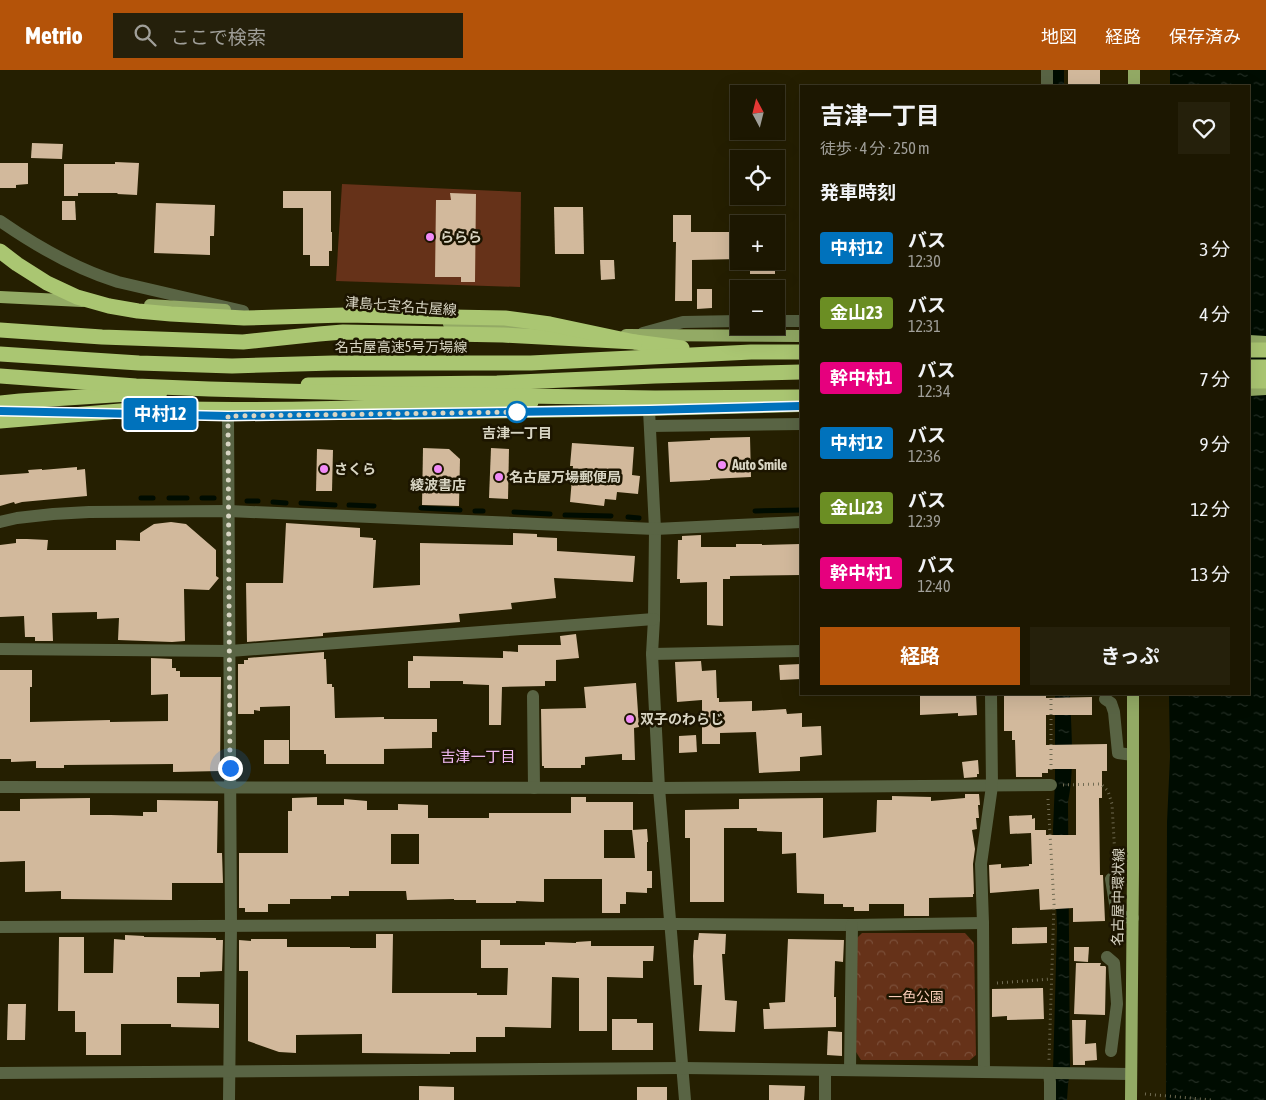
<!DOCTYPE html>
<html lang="ja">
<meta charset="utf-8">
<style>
:root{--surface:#1c1701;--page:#25200b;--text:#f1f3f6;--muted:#a09f99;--line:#3a3623;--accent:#b45309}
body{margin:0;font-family:"Asap Condensed","Noto Sans JP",sans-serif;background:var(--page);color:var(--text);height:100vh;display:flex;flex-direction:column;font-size:19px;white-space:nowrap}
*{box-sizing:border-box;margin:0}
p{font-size:16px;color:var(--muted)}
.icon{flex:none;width:28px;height:28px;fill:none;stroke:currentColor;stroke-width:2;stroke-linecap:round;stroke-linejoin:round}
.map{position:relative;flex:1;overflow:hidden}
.sheet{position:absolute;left:800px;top:15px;width:450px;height:610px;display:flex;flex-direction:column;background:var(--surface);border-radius:0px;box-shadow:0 5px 20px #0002,0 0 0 1px var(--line)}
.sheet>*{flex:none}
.badge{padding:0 10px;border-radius:4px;font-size:18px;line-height:32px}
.needle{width:32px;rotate:353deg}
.controls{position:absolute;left:730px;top:15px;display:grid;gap:10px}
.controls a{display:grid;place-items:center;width:55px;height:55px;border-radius:0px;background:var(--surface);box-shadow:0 5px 20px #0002,0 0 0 1px var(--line);font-size:25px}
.you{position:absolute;width:25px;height:25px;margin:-12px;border:4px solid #fff;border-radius:50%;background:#1a73e8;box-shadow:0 0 0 8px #1a73e833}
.map>.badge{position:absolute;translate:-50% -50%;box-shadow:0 0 0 2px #fff}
h2{padding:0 20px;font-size:19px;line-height:45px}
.round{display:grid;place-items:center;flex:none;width:52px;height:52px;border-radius:0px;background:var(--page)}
.head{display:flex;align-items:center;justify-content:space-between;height:85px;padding:0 20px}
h1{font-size:24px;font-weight:700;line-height:38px}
.primary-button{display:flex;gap:10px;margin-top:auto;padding:10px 20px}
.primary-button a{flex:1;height:58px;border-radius:0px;background:var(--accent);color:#fff;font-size:20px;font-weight:700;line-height:58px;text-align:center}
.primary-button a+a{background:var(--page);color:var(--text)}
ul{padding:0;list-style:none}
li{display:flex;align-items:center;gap:15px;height:65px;padding:0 20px}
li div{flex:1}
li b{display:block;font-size:19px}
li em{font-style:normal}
li .badge{min-width:55px;font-weight:700;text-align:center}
header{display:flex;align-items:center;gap:30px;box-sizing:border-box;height:70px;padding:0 25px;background:var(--accent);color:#fff}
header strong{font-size:24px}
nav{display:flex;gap:28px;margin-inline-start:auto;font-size:18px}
.search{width:350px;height:45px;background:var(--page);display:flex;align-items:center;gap:12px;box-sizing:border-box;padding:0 18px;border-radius:0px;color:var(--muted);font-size:19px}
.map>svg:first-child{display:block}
.park{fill:url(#park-crowns)}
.pitch{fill:#663219}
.water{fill:url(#water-ripples)}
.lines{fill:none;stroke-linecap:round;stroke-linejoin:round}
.stream{stroke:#000c01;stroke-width:5}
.building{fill:#d2b99c;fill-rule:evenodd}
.path{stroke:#706b52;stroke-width:3;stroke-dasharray:1 4;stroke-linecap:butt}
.minor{stroke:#596444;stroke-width:12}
.major{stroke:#93aa65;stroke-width:12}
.highway{stroke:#aac672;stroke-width:15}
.highway-bridge{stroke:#aac672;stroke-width:15}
.line-casing{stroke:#fff;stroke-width:11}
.line{stroke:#0072bc;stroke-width:8}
.walk{stroke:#d8d5c3;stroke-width:5;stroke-dasharray:0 9}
.poi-dot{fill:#f08bf6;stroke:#1c1500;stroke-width:2}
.stop-dot{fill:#fff;stroke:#0072bc;stroke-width:2.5}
.labels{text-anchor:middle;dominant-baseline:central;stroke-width:5;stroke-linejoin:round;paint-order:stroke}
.poi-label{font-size:14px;font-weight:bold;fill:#d8d5c3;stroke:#1c1500;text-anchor:start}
.street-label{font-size:14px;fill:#d8d5c3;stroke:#1c1500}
.stop-label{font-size:14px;font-weight:bold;fill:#d8d5c3;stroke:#1c1500}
.park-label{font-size:14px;fill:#f9ccb8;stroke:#1c1500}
.neighbourhood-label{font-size:15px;fill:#f5bcf7;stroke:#1c1500}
</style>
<header>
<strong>Metrio</strong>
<div class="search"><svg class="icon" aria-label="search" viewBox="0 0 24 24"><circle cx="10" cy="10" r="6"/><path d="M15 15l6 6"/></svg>ここで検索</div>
<nav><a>地図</a><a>経路</a><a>保存済み</a></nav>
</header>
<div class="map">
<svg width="1266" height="1030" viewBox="0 0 1266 1030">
<defs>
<pattern id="park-crowns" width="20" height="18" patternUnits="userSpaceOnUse" patternTransform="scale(1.25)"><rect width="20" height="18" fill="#663219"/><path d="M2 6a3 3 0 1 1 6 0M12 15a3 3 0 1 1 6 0" fill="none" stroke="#7b4f39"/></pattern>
<pattern id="water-ripples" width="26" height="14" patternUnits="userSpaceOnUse" patternTransform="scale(1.25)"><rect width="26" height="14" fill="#000c01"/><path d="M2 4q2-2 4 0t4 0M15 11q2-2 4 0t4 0" fill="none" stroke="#242e24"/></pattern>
</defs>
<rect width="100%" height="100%" fill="#251f01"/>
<path class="park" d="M862 863H965L974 873 976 985 970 990H861L856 982 857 868Z"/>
<path class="pitch" d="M342 114 521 122 520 217 336 211Z"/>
<g class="water">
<path d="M1049 0H1064V16H1050Z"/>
<path d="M1170 0H1266V1030H1166L1167 752 1170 687 1169 624H1249V16H1170Z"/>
<path d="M1055 624H1070C1071 658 1075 698 1068 732L1070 1001 1068 1015 1067 1030H1054L1053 1001 1057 857 1053 760 1055 710Z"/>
</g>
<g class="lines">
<g class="stream">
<path d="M141 428H153"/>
<path d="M169 428H187"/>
<path d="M202 428H214"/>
<path d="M247 431H258"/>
<path d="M273 432 286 433"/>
<path d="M301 433 335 435"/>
<path d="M349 435 374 436"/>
<path d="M421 438 460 440"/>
<path d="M475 441H483"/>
<path d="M755 441 801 440"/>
<path d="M514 442 550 444"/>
<path d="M565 445 611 446"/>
<path d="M628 447 639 448"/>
</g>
</g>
<g class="building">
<rect x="1068" y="0" width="32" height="14"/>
<path d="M32 73 63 74 62 89 31 88Z"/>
<path d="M115 92 139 93 137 125 117 124 118 123H78V126H64V94H115Z"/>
<path d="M0 93H28V114L16 115V118H0Z"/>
<path d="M283 121H331V162H332V181H329V196H310V185H303V138H283Z"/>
<path d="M450 123 476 124 475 212H461V207H435L436 130H451Z"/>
<path d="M62 131H75L76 150H62Z"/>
<path d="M156 133 215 135 214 166H210V185L154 183Z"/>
<path d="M554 137H583L584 184H555Z"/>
<path d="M673 145H691V162H739V189L692 190V231H675L676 172H673Z"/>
<path d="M600 190H614L615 209 601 210Z"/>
<rect x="750" y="191" width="25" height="13"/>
<path d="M697 219H712V238L697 239Z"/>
<path d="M750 367 751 407 710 409V410L670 412 668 372 710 370V368Z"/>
<path d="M572 373 634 377 632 405 640 406 638 424 617 422 616 430 605 429 604 436 570 432 573 396H570Z"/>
<path d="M423 378 449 379 460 389 459 436 422 435Z"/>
<path d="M491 378 509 379 508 429 489 428Z"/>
<path d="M317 379 333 380 332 421H316Z"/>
<path d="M77 397V400L85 399 87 426 22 432 15 434 14 432 0 436V405L29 403 28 400 42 399V400Z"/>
<path d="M171 452 186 454 216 480V506L219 508 209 520 184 519 185 571 172 572 118 570 119 548 97 549V542L52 543 53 571H35V567H25L24 546 0 547V475L16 473V469H27L48 470 47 480H116V470L140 471V463L154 454Z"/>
<path d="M286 453 360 458V467L373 468V470H376L373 518 420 515V473L513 475V463L537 464V467L557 468V481L635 486 633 512 554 508 556 528 511 533 512 539 459 544 460 552 323 563V566L247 572 246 513H283Z"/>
<path d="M701 465V477H736V474H762V475L800 474 801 505 730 506V509H723V556L707 555V512L680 513V509H677L678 470H682V466Z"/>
<path d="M576 564 579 588 556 590V611H545V616L502 617 501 655H489V615L463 614V611H430V618H408V591H413V586L503 588V581L518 582V575H561L560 566Z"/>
<path d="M324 582V589H326L327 614H332V617H334L335 648 384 647V649H437V662H432V678L384 679V694H326V684H324V680H290V636L260 637V641L254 640V644H238V594H244V590H248V588Z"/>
<path d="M151 588 172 589V598H176V601H180V607H221L220 701 173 702V694L64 695V698H36V691L11 692V689H0V600H32V617H30V652L69 651 110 650V652L168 651V624L151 625Z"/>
<path d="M701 591 702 601 716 600 717 628H719V632L752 631V641L786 639 787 644 802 643V657L821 656 822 685 800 687V701L759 703 756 662 720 663V674H702V630L677 632 675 592Z"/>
<path d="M801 594V609L780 610 779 595Z"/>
<path d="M636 613 639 657 634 658 635 690H622V684L585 687V695H581V698H544V696H542L541 639 586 638 584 617Z"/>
<path d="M920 624H976L977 645 958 646V643L920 645Z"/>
<path d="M1004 624H1046V628L1092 627V645H1046V675L1107 674V701H1102V728H1099L1100 805H1103L1105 851 1073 852V838L1040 840 1039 819 990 823 989 795 1001 794V798L1029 796V794H1032L1031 763 1010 764 1009 746 1032 745V749L1035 748V760H1046V765H1076V699H1048V703H1042V707H1016L1015 670H1012V661H1004Z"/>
<path d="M696 665 697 682 679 683V666Z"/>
<rect x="264" y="670" width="25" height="24"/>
<path d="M978 690 979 704H977V707L964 708 962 692Z"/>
<path d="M965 724H979L980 735H978L979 748H976L977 759 972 760 975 779 973 794 974 824H973V827L929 828V846H904V834H869V841H854V837H843V834H824V824L797 823 796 783 782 784V762L757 761V758H724V832H690V768H685V740L739 739V729L823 728V768L876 762 877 730H892V726L931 727V731L965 728Z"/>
<path d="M317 727V735H344V729L367 731V740H398V734L428 735V748H489V743H571V727H586V732H633V760H604V788H635L632 760 647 759 648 772H647V801H652V818H647V823L626 822V834H620V843H602V809H544V832L516 831V833H476V830H454V829L407 830 406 821H349V826H331V829H290V834H268V842H245V838H239V783H288V741H292V728ZM391 764H419V794H391Z"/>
<path d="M90 728V745H111L143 746V742H157V730L218 731 217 783H222L223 813H172V830L61 829V821L25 822V791L0 792V741H20V729Z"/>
<path d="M1047 857V873L1012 874V858Z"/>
<path d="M699 863 726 864 725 884H722L725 930 737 931 735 962 699 961 702 915H694L693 886 694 870H698Z"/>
<path d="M376 864H393L392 923H477V925H507L508 898H481V870H500V875H545V872L576 873V872L591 871V876H654L653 891H643V908L607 907V961H579V908L552 907 551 958 505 957V967H476V982H450V984L362 983V964L296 965V983L279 982 248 971V901H239V870L251 871V869H287V877H350V878H376Z"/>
<path d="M125 865 144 866V867L216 868V870H223L222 901 200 902V907H177V933L219 934V958L171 957V954H121V985H86V962H75V941H58L59 867H84V903H113L114 869 125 870Z"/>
<path d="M788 869 844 870 843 892 835 891 834 927H836V957L764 959 763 939H770L769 933 785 932Z"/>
<path d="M1074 877H1089L1088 892 1074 891Z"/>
<path d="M1076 893H1101L1100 896H1105L1106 897 1105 945 1074 944Z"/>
<path d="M1043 918 1044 949 1007 950V946L992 947V919Z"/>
<path d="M8 934H26L25 970H7Z"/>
<path d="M612 949H637V953H653V980H612Z"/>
<path d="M1072 950H1086L1085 974 1096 973 1097 990 1085 991V995H1073Z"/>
<path d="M828 961 842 962V986L827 985Z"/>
<path d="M769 1015 805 1016 804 1030H769Z"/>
<path d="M419 1016 454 1017V1030H419Z"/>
<rect x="637" y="1017" width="30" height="13"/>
</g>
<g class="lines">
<g class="path">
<path d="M1051 624V701"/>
<path d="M1063 715 1101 714 1108 721 1112 734 1115 787 1119 789"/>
<path d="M1048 729 1054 834 1049 990"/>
<path d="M997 913 1051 909"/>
<path d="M1145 1024 1212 1030"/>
</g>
<g class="minor">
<path d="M1047 16V0"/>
<path d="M0 151C36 176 76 199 118 212L243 241"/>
<path d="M776 251H801"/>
<path d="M643 263 683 252 739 251"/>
<path d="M649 340 655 459 654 549 652 584 659 718 685 1030"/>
<path d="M228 346 231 856 229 1030"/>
<path d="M650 356 801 354"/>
<path d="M0 452 17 448 53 444 89 442 229 441 655 459 801 452"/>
<path d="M0 579 230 581 654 549"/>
<path d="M652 584 801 581"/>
<path d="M533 626 534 718"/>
<path d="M1105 629 1111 633 1114 642 1118 683 1133 685"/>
<path d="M0 717 659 718 1051 715"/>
<path d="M1111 809 1117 846 1133 848"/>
<path d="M0 857 671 854 852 855 983 853"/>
<path d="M1107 887 1114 893 1117 934 1111 981"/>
<path d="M850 1000 852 855"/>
<path d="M984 1002 983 853 981 794 992 716 991 624"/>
<path d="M0 1003 683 998 1131 1004"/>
<path d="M1049 1003 1050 1012V1030"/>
<path d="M825 1030V1000"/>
</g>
<g class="major">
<path d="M1134 16V0"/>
<path d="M0 227 82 231"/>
<path d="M150 235 225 240"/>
<path d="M449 254 546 260"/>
<path d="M626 265 801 266"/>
<path d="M1249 271 1266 272"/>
<path d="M1249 320 1266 319"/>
<path d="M0 341 41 342"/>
<path d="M394 344 649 340 801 336"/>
<path d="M1131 1030 1133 799V624"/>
</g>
<g class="highway">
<path d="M0 260 102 267 243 272 319 264 343 262 503 265 635 272 682 278"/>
<path d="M1249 280H1266"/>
<path d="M0 284 139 293 232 296 333 293H531L751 282H801"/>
<path d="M1249 297H1266"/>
<path d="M1249 311H1266"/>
<path d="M308 315 497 313 655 306 801 302"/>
<path d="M0 333 20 331 160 322"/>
<path d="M132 338C265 342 398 337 531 332"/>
</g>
<g class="highway-bridge">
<path d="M0 181 17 194 47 213 77 227 109 236 138 241 171 244 244 248 344 245 505 248 550 254 635 272"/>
<path d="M0 306 136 316 209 319 399 324 655 328 801 327"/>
<path d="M0 351 144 339"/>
</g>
</g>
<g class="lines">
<defs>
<path id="line" d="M0 341 228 346 649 340 801 336"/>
</defs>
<use href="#line" class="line-casing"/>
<use href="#line" class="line"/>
<path class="walk" d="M230 698 228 346 517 342"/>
</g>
<g class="poi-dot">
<circle cx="430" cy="167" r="5"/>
<circle cx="722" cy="395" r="5"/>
<circle cx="324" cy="399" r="5"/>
<circle cx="438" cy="399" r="5"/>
<circle cx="499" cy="407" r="5"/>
<circle cx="630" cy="649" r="5"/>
</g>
<circle class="stop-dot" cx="517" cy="342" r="10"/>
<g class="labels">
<g class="poi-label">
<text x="440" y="167">ららら</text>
<text x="732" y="395">Auto Smile</text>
<text x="334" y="399">さくら</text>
<text x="509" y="407">名古屋万場郵便局</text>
<text x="438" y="415" text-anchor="middle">綾波書店</text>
<text x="640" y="649">双子のわらじ</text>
</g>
<g class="street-label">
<text transform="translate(401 236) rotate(4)">津島七宝名古屋線</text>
<text x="401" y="277">名古屋高速5号万場線</text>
<text transform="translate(1118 827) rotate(-89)">名古屋中環状線</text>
</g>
<g class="stop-label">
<text x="517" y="363">吉津一丁目</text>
</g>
<g class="park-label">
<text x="916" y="927">一色公園</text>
</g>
<g class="neighbourhood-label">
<text x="478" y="686">吉津一丁目</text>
</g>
</g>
</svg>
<div class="controls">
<a><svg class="needle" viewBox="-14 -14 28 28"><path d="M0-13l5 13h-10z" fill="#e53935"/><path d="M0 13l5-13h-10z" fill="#a09f99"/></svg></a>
<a><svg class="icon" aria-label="locate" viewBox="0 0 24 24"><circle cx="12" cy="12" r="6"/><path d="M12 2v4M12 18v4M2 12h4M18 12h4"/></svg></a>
<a>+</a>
<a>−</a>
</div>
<div class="you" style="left:230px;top:698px"></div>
<b class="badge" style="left:160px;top:344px;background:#0072bc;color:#fff">中村12</b>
<section class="sheet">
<div class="head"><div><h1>吉津一丁目</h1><p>徒歩 · 4 分 · 250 m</p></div><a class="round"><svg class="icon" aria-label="heart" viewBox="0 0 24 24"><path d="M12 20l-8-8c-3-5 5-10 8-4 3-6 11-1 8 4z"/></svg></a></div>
<h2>発車時刻</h2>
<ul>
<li><span class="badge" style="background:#0072bc;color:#fff">中村12</span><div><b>バス</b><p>12:30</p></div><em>3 分</em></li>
<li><span class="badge" style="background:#6b8e23;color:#fff">金山23</span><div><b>バス</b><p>12:31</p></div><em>4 分</em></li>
<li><span class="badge" style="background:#e6007e;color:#fff">幹中村1</span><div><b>バス</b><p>12:34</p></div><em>7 分</em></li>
<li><span class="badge" style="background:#0072bc;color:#fff">中村12</span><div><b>バス</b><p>12:36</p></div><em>9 分</em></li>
<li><span class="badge" style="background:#6b8e23;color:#fff">金山23</span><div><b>バス</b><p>12:39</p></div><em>12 分</em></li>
<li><span class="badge" style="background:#e6007e;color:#fff">幹中村1</span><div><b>バス</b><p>12:40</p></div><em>13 分</em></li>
</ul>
<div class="primary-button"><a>経路</a><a>きっぷ</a></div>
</section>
</div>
